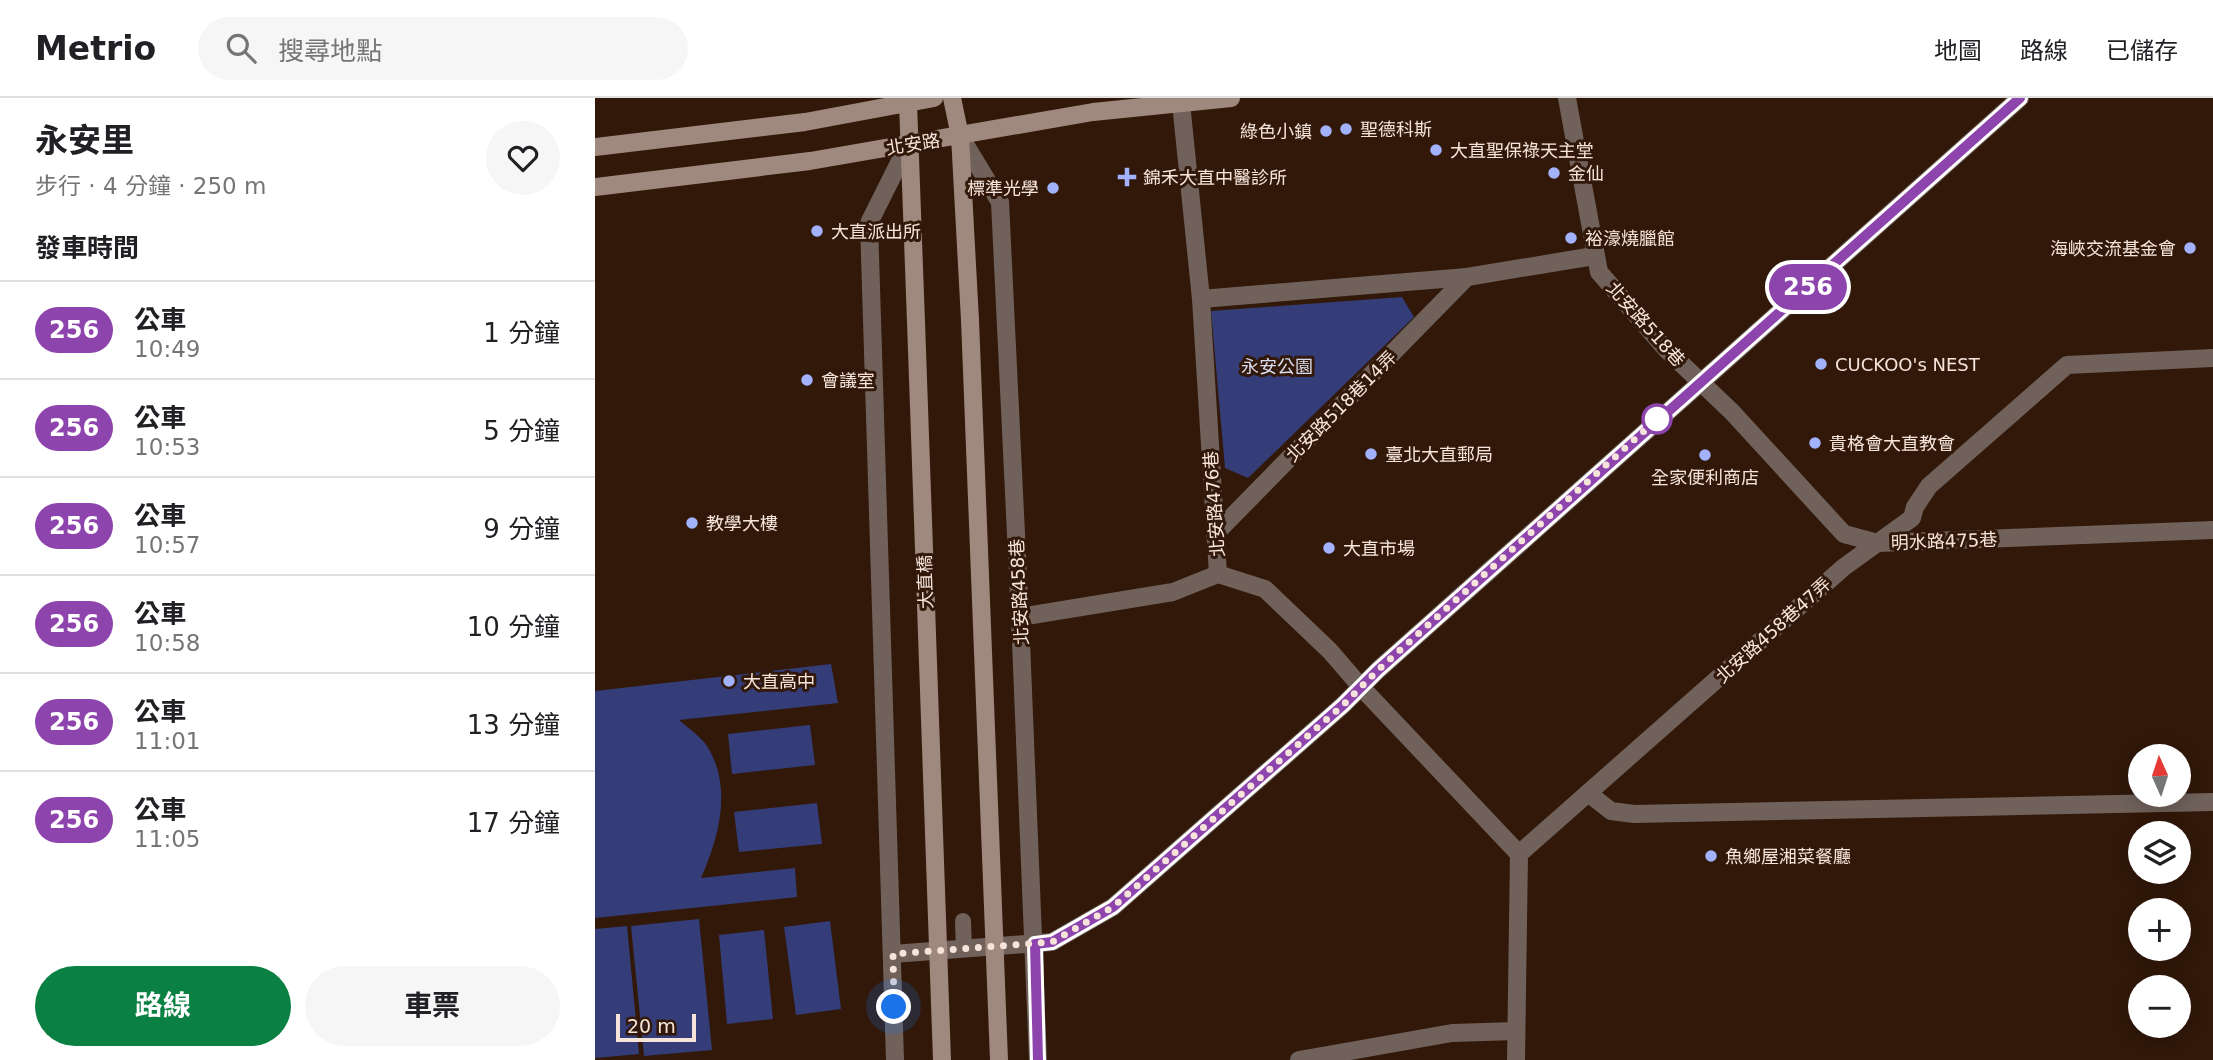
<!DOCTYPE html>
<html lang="zh-TW">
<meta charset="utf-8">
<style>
:root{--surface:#fff;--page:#f6f6f6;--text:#202124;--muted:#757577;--line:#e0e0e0;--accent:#0b8043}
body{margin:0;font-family:"DejaVu Sans","Noto Sans TC",sans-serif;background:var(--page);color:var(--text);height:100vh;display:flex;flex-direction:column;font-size:26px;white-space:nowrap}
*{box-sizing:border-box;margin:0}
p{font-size:23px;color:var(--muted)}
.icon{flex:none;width:38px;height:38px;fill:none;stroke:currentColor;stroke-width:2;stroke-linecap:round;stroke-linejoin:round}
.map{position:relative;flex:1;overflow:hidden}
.details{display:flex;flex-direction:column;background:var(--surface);width:595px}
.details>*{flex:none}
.badge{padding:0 14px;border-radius:23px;font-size:24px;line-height:46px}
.needle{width:46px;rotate:357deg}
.fabs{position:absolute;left:1533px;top:646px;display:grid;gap:14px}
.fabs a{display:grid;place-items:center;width:63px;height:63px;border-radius:50%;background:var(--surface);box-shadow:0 4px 18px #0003;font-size:35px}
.scale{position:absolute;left:21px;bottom:18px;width:80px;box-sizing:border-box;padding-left:7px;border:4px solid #f6e4db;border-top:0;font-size:19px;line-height:24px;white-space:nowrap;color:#f6e4db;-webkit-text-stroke:5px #311809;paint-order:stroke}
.you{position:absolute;width:35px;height:35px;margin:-18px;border:5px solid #fff;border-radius:50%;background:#1a73e8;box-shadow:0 0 0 10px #1a73e833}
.map>.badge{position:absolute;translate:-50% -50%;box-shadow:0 0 0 4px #fff}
h2{padding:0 35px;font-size:26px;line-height:63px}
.round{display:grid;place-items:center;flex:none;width:74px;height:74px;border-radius:37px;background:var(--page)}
.overview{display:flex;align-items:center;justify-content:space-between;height:119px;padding:0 35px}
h1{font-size:33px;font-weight:700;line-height:52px}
.action{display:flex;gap:14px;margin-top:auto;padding:14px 35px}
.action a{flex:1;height:80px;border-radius:42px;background:var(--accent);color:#fff;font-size:28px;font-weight:700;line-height:80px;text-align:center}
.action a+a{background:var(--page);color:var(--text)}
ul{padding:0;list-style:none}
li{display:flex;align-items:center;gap:21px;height:98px;padding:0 35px;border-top:2px solid var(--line)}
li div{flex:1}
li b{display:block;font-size:26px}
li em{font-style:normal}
li .badge{min-width:77px;font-weight:700;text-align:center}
header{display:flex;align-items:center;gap:42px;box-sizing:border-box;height:98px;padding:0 35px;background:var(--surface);border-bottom:2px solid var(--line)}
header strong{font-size:33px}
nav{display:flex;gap:38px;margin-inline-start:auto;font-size:24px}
.search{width:490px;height:63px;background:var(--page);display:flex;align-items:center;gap:18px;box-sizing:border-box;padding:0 24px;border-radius:38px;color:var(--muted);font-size:26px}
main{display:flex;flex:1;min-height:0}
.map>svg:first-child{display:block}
.green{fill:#343d78}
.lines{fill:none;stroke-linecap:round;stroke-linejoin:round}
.lane{stroke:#70625b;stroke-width:16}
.street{stroke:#70625b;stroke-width:18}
.secondary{stroke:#9f887d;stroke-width:18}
.secondary-bridge{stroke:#9f887d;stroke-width:18}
.line-casing{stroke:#fff;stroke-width:16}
.line{stroke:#8e44ad;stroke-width:10}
.walk{stroke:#f6e4db;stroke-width:7;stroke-dasharray:0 12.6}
.poi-dot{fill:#a3b2fd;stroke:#311809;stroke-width:2.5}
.stop-dot{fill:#fff;stroke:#8e44ad;stroke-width:3.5}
.labels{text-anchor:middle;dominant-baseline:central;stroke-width:6;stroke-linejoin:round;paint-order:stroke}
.poi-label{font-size:18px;fill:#f6e4db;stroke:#311809;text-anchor:start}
.street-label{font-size:18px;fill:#f6e4db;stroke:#311809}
.park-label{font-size:18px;fill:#d7dcf0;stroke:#311809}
</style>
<header>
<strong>Metrio</strong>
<div class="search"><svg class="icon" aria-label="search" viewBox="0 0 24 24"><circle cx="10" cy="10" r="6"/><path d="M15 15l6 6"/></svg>搜尋地點</div>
<nav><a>地圖</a><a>路線</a><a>已儲存</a></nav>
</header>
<main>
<section class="details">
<div class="overview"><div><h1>永安里</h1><p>步行 · 4 分鐘 · 250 m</p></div><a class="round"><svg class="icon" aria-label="heart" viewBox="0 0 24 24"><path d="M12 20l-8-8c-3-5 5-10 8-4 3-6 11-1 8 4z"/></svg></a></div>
<h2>發車時間</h2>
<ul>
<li><span class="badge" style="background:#8e44ad;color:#fff">256</span><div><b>公車</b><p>10:49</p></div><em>1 分鐘</em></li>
<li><span class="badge" style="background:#8e44ad;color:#fff">256</span><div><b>公車</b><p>10:53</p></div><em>5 分鐘</em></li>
<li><span class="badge" style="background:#8e44ad;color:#fff">256</span><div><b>公車</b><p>10:57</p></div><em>9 分鐘</em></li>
<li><span class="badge" style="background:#8e44ad;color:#fff">256</span><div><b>公車</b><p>10:58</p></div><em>10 分鐘</em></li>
<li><span class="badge" style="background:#8e44ad;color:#fff">256</span><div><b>公車</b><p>11:01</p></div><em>13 分鐘</em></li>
<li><span class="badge" style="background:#8e44ad;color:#fff">256</span><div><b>公車</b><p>11:05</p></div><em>17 分鐘</em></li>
</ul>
<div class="action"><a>路線</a><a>車票</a></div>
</section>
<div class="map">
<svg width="1618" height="962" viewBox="0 0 1618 962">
<rect width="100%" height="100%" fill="#311809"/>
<g class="green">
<path d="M807 199 819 219 653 380 630 370 616 213Z"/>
<path d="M236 566 243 605 84 622C93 630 105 638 112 648 138 689 124 739 106 780L200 770 202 799 0 820V593Z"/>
<path d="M215 627 220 667 137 676 133 636Z"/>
<path d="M222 705 227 746 144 754 139 714Z"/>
<path d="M104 821 117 952 49 958 36 828Z"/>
<path d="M235 823 246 911 201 917 189 829Z"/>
<path d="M32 828 44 956 0 960V831Z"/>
<path d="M169 832 178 921 132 926 124 837Z"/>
</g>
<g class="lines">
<path class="lane" d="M368 823 369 851"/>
<g class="street">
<path d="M972 0 1004 174 1072 252 1137 314 1249 436 1283 445 1618 432"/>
<path d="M586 5 606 201 623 476 670 491 735 553 766 589 924 756"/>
<path d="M365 38 405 104 425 519 443 962"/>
<path d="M606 201 872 179 999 158"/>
<path d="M620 436 872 179"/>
<path d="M425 519 578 494 623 476"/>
<path d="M993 695 1016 713 1039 716 1618 704"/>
<path d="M298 856 457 844 518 809 748 607 783 572 1425 0"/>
<path d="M300 962 274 125 313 47"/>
<path d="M704 962 857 935 921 933"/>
<path d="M921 962 924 756 1249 469 1317 420 1320 409 1334 388 1472 267 1618 260"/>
</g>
<g class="secondary">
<path d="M357 0 365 38 375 222"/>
<path d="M313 5 321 224"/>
<path d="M0 49 210 24 339 0"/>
<path d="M0 89 215 63 498 14 636 0"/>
</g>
<g class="secondary-bridge">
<path d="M375 222 404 962"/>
<path d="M321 224 347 962"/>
</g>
</g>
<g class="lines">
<defs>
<path id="line" d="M443 962 440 846 457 844 518 809 748 607 783 572 1425 0"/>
</defs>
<use href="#line" class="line-casing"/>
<use href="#line" class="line"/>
<path class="walk" d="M299 909 298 856 457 844 518 809 748 607 783 572 1069 315 1062 321"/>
</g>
<g class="poi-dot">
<circle cx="751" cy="31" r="7"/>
<circle cx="731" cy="33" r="7"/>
<circle cx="841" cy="52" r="7"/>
<circle cx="959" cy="75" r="7"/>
<path d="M528.5 68.5h7v7h7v7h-7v7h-7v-7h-7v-7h7z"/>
<circle cx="458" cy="90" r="7"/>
<circle cx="222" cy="133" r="7"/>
<circle cx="976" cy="140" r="7"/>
<circle cx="1595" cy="150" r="7"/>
<circle cx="1226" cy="266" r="7"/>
<circle cx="212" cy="282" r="7"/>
<circle cx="1220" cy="345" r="7"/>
<circle cx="776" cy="356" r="7"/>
<circle cx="1110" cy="357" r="7"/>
<circle cx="97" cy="425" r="7"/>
<circle cx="734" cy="450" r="7"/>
<circle cx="134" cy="583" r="7"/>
<circle cx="1116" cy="758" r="7"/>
</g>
<circle class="stop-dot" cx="1062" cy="321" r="14"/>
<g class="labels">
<g class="poi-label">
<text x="765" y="31">聖德科斯</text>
<text x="717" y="33" text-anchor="end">綠色小鎮</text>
<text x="855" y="52">大直聖保祿天主堂</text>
<text x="973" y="75">金仙</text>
<text x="548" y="79">錦禾大直中醫診所</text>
<text x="444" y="90" text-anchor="end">標準光學</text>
<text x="236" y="133">大直派出所</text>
<text x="990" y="140">裕濠燒臘館</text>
<text x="1581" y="150" text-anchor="end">海峽交流基金會</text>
<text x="1240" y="266">CUCKOO's NEST</text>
<text x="226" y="282">會議室</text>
<text x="1234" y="345">貴格會大直教會</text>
<text x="790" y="356">臺北大直郵局</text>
<text x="1110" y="379" text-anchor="middle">全家便利商店</text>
<text x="111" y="425">教學大樓</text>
<text x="748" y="450">大直市場</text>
<text x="148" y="583">大直高中</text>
<text x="1130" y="758">魚鄉屋湘菜餐廳</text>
</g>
<g class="street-label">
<text transform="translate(318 46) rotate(-9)">北安路</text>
<text transform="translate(1051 226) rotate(48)">北安路518巷</text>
<text transform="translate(746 308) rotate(-45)">北安路518巷14弄</text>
<text transform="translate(619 406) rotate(-94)">北安路476巷</text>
<text transform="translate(1349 443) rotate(-2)">明水路475巷</text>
<text transform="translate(330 484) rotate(-92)">大直橋</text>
<text transform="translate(424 494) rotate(-93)">北安路458巷</text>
<text transform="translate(1178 532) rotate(-42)">北安路458巷47弄</text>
</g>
<g class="park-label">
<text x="682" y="268">永安公園</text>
</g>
</g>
</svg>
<div class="fabs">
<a><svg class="needle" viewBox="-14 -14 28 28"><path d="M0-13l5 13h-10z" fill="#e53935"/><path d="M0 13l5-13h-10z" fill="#757577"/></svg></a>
<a><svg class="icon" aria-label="layers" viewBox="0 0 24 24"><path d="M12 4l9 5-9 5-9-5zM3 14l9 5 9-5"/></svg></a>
<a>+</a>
<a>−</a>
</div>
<div class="scale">20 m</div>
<div class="you" style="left:299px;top:909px"></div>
<b class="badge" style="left:1213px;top:189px;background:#8e44ad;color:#fff">256</b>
</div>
</main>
